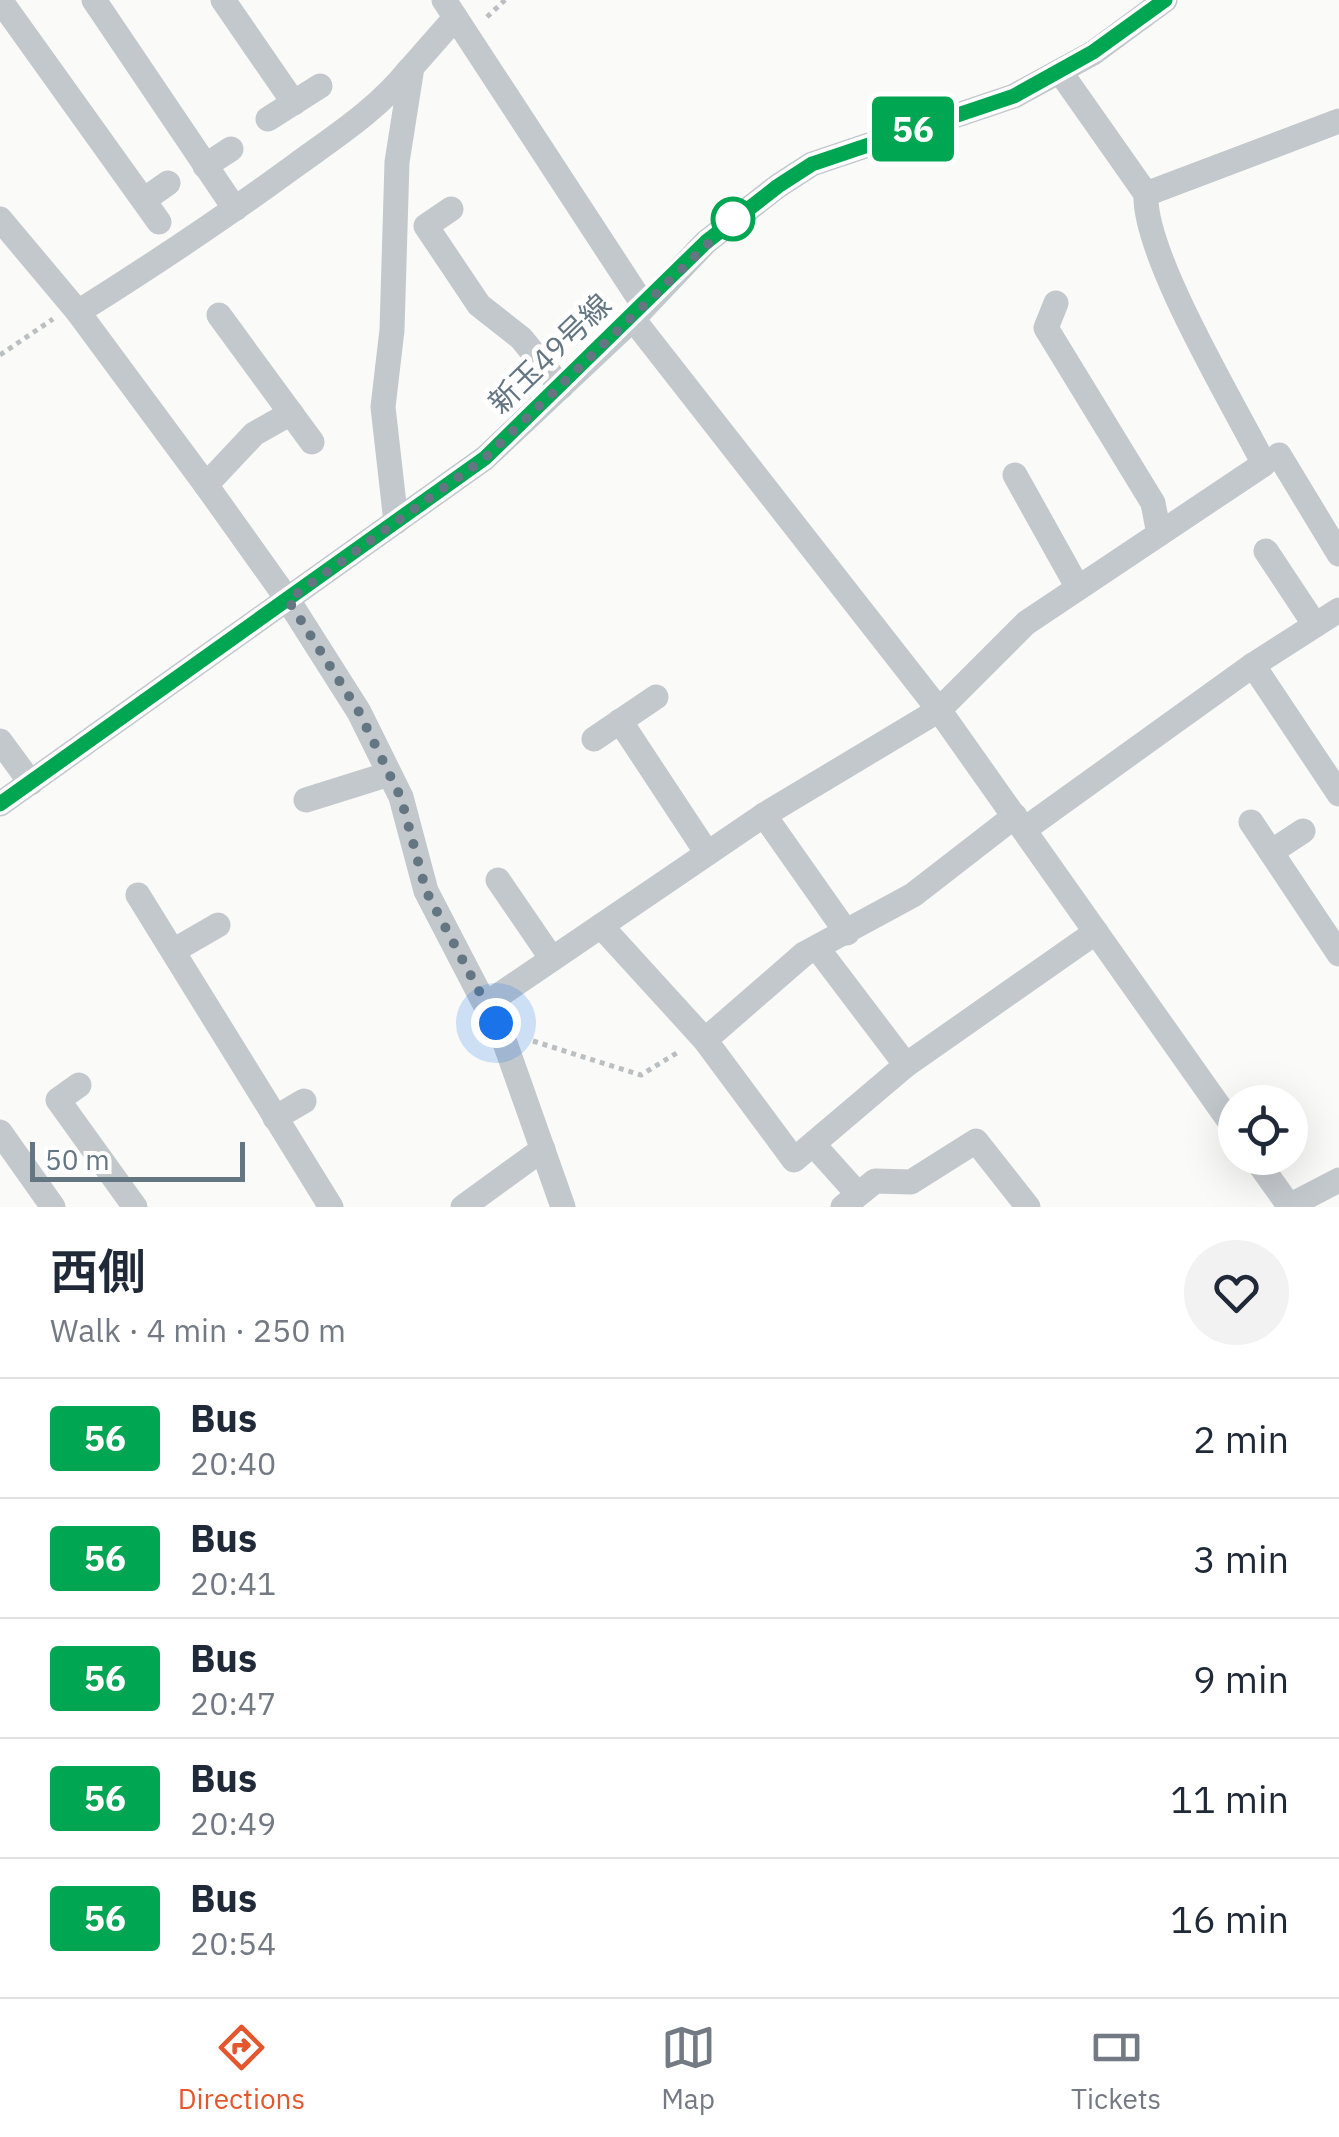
<!DOCTYPE html>
<meta charset="utf-8">
<style>
:root{--surface:#fff;--page:#f2f2f3;--text:#1f2937;--muted:#747a83;--line:#e0e1e3;--accent:#e4572e}
body{margin:0;font-family:"IBM Plex Sans","Noto Sans JP",sans-serif;background:var(--page);color:var(--text);height:100vh;display:flex;flex-direction:column;font-size:38px;white-space:nowrap}
*{box-sizing:border-box;margin:0}
p{font-size:32px;color:var(--muted)}
.icon{flex:none;width:55px;height:55px;fill:none;stroke:currentColor;stroke-width:2;stroke-linecap:round;stroke-linejoin:round}
.map{position:relative;height:1207px;overflow:hidden}
.sheet{display:flex;flex-direction:column;background:var(--surface);flex:1}
.sheet>*{flex:none}
.badge{padding:0 20px;border-radius:8px;font-size:35px;line-height:65px}
.buttons{position:absolute;left:1218px;top:1085px;display:grid;gap:20px}
.buttons a{display:grid;place-items:center;width:90px;height:90px;border-radius:50%;background:var(--surface);box-shadow:0 10px 40px #0002;font-size:50px}
.scale{position:absolute;left:30px;bottom:25px;width:215px;box-sizing:border-box;padding-left:10px;border:5px solid #657683;border-top:0;font-size:28px;line-height:35px;white-space:nowrap;color:#657683;-webkit-text-stroke:8px #fff;paint-order:stroke}
.you{position:absolute;width:50px;height:50px;margin:-25px;border:8px solid #fff;border-radius:50%;background:#1a73e8;box-shadow:0 0 0 15px #1a73e833}
.map>.badge{position:absolute;translate:-50% -50%;box-shadow:0 0 0 5px #fff}
.round{display:grid;place-items:center;flex:none;width:105px;height:105px;border-radius:52px;background:var(--page)}
.headline{display:flex;align-items:center;justify-content:space-between;height:170px;padding:0 50px}
h1{font-size:48px;font-weight:600;line-height:75px}
ul{padding:0;list-style:none}
li{display:flex;align-items:center;gap:30px;height:120px;padding:0 50px;border-top:2px solid var(--line)}
li div{flex:1}
li b{display:block;font-size:38px}
li em{font-style:normal}
li .badge{min-width:110px;font-weight:700;text-align:center}
.tab-bar{display:flex;justify-content:space-around;align-items:center;height:140px;border-top:2px solid var(--line);background:var(--surface);font-size:28px;color:var(--muted)}
.tab-bar a{display:grid;justify-items:center;gap:5px}
.tab-bar .current{color:var(--accent)}
.map>svg:first-child{display:block}
.lines{fill:none;stroke-linecap:round;stroke-linejoin:round}
.path{stroke:#bbbfc2;stroke-width:5;stroke-dasharray:5 5;stroke-linecap:butt}
.street{stroke:#c3c8cc;stroke-width:25}
.line-casing{stroke:#fff;stroke-width:22}
.line{stroke:#00a651;stroke-width:15}
.walk{stroke:#657683;stroke-width:10;stroke-dasharray:0 18}
.stop-dot{fill:#fff;stroke:#00a651;stroke-width:5}
.labels{text-anchor:middle;dominant-baseline:central;stroke-width:10;stroke-linejoin:round;paint-order:stroke}
.street-label{font-size:30px;fill:#657683;stroke:#fff}
</style>
<div class="map">
<svg width="1339" height="1207" viewBox="0 0 1339 1207">
<rect width="100%" height="100%" fill="#fafaf8"/>
<g class="lines">
<g class="path">
<path d="M487 17 505 0"/>
<path d="M0 355 53 319"/>
<path d="M533 1041 641 1075 680 1051"/>
</g>
<g class="street">
<path d="M0 0 159 222"/>
<path d="M94 0 235 209"/>
<path d="M223 0 294 103"/>
<path d="M444 0 644 306"/>
<path d="M1061 73 1146 194 1339 121"/>
<path d="M268 119 320 86"/>
<path d="M205 166 231 149"/>
<path d="M144 200 168 183"/>
<path d="M451 209 426 226 479 305 521 338 561 387"/>
<path d="M0 219 78 312 206 485 288 600 359 712 401 797 426 891 505 1043 563 1207"/>
<path d="M1056 303 1046 328 1153 503 1159 534"/>
<path d="M78 312C153 265 225 217 296 165 336 136 378 109 409 70"/>
<path d="M219 315 312 442"/>
<path d="M633 319 939 710 1235 1129"/>
<path d="M1279 455 1339 554"/>
<path d="M1015 475 1078 588"/>
<path d="M206 485 254 434 291 413"/>
<path d="M396 522 383 407 392 330 397 162 412 67 455 18"/>
<path d="M1266 551 1315 625"/>
<path d="M1253 665 1339 794"/>
<path d="M620 721 707 853"/>
<path d="M594 739 656 697"/>
<path d="M0 741 31 783"/>
<path d="M306 800 389 774"/>
<path d="M0 804 485 458 633 319 706 242 778 186 812 164 1014 96 1093 53 1165 0"/>
<path d="M764 815 847 933"/>
<path d="M1015 816 913 895 804 954 705 1040 794 1160 906 1065 1096 932"/>
<path d="M1251 822 1339 954"/>
<path d="M1025 829 1253 665 1339 610"/>
<path d="M1271 852 1303 831"/>
<path d="M498 880 552 959"/>
<path d="M138 895 331 1207"/>
<path d="M601 926 705 1040"/>
<path d="M818 949 906 1065"/>
<path d="M173 951 218 925"/>
<path d="M486 1004 764 815 939 710 1026 623 1264 464C1233 403 1143 254 1146 194"/>
<path d="M79 1085 58 1100 135 1207"/>
<path d="M275 1118 304 1101"/>
<path d="M0 1132 53 1207"/>
<path d="M813 1144 857 1193"/>
<path d="M1255 1158 1290 1207"/>
<path d="M463 1207 543 1149"/>
<path d="M843 1207 875 1181 911 1182 976 1141 1028 1207"/>
<path d="M1287 1207 1339 1180"/>
</g>
</g>
<g class="lines">
<defs>
<path id="line" d="M0 804 485 458 706 242 778 186 812 164 1014 96 1093 52 1165 0"/>
</defs>
<use href="#line" class="line-casing"/>
<use href="#line" class="line"/>
<path class="walk" d="M496 1023 426 891 401 798 359 712 288 600 485 458 737 216 733 219"/>
</g>
<circle class="stop-dot" cx="733" cy="219" r="20"/>
<g class="labels">
<g class="street-label">
<text transform="translate(549 353) rotate(-44)">新玉49号線</text>
</g>
</g>
</svg>
<div class="buttons">
<a><svg class="icon" aria-label="locate" viewBox="0 0 24 24"><circle cx="12" cy="12" r="6"/><path d="M12 2v4M12 18v4M2 12h4M18 12h4"/></svg></a>
</div>
<div class="scale">50 m</div>
<div class="you" style="left:496px;top:1023px"></div>
<b class="badge" style="left:913px;top:129px;background:#00a651;color:#fff">56</b>
</div>
<section class="sheet">
<div class="headline"><div><h1>西側</h1><p>Walk · 4 min · 250 m</p></div><a class="round"><svg class="icon" aria-label="heart" viewBox="0 0 24 24"><path d="M12 20l-8-8c-3-5 5-10 8-4 3-6 11-1 8 4z"/></svg></a></div>
<ul>
<li><span class="badge" style="background:#00a651;color:#fff">56</span><div><b>Bus</b><p>20:40</p></div><em>2 min</em></li>
<li><span class="badge" style="background:#00a651;color:#fff">56</span><div><b>Bus</b><p>20:41</p></div><em>3 min</em></li>
<li><span class="badge" style="background:#00a651;color:#fff">56</span><div><b>Bus</b><p>20:47</p></div><em>9 min</em></li>
<li><span class="badge" style="background:#00a651;color:#fff">56</span><div><b>Bus</b><p>20:49</p></div><em>11 min</em></li>
<li><span class="badge" style="background:#00a651;color:#fff">56</span><div><b>Bus</b><p>20:54</p></div><em>16 min</em></li>
</ul>
</section>
<nav class="tab-bar">
<a class="current"><svg class="icon" aria-label="directions" viewBox="0 0 24 24"><path d="M12 3l9 9-9 9-9-9zM9 14v-3h6M13 9l2 2-2 2"/></svg>Directions</a>
<a><svg class="icon" aria-label="map" viewBox="0 0 24 24"><path d="M3 6l6-2 6 2 6-2v14l-6 2-6-2-6 2zM9 4v14M15 6v14"/></svg>Map</a>
<a><svg class="icon" aria-label="tickets" viewBox="0 0 24 24"><path d="M3 7h18v10H3zM15 7v10"/></svg>Tickets</a>
</nav>
